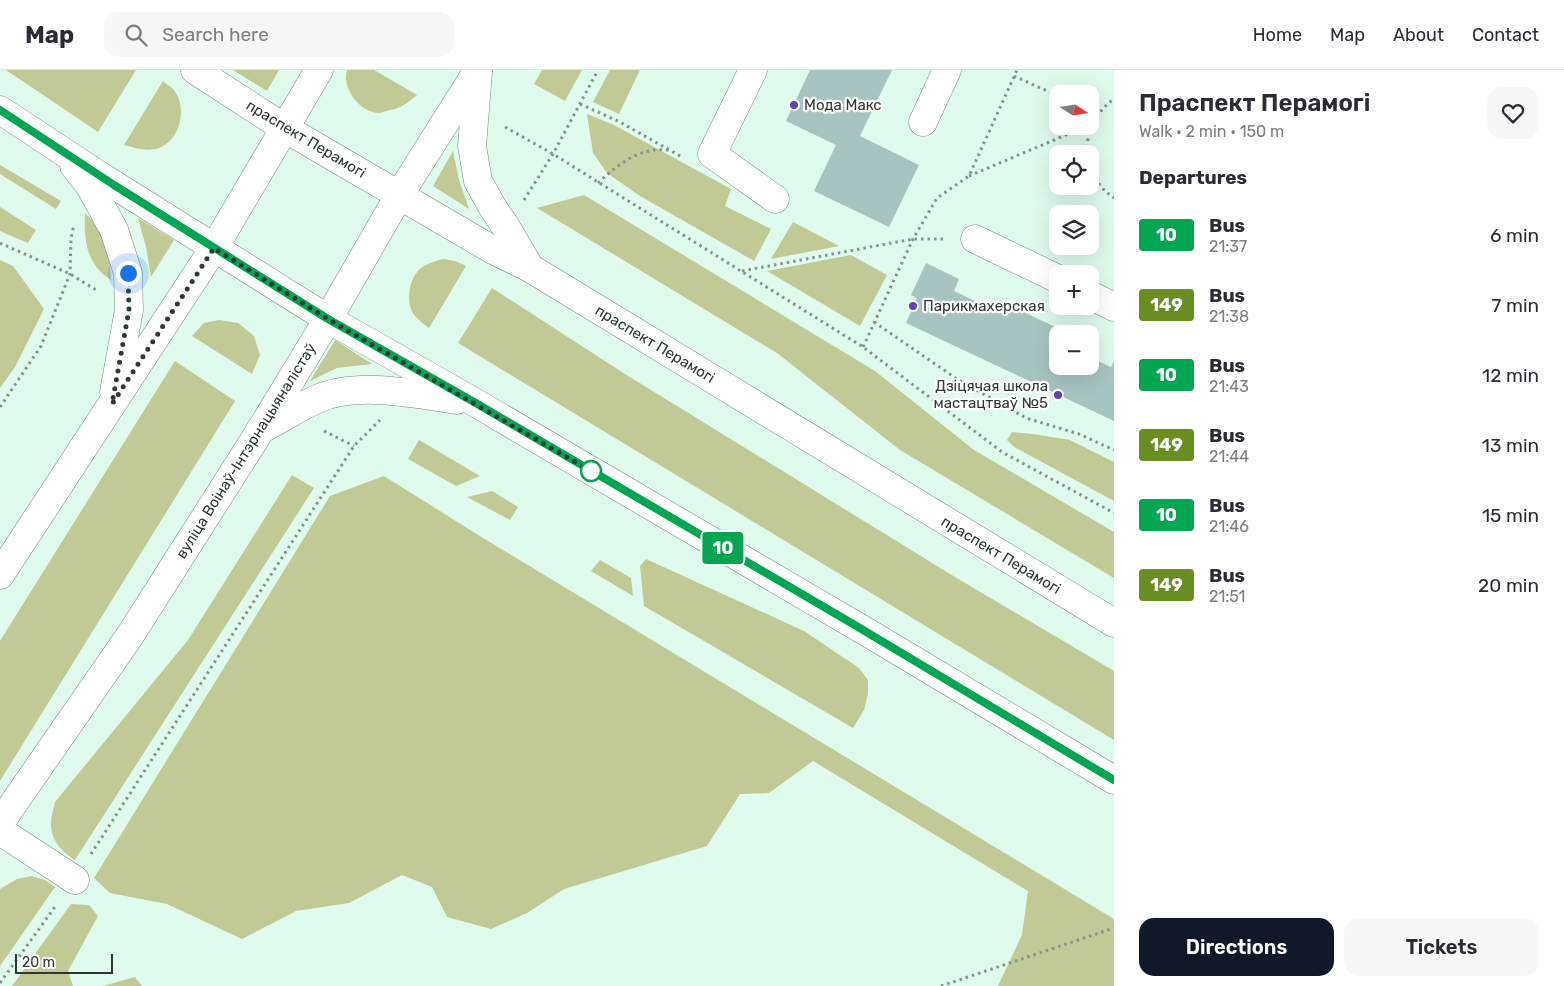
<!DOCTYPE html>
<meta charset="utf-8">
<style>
:root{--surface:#fff;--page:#f7f7f7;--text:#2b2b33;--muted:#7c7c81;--line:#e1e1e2;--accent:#111827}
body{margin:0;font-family:Rubik,sans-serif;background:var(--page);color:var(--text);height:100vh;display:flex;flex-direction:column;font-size:19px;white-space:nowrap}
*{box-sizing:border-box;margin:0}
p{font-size:16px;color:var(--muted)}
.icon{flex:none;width:28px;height:28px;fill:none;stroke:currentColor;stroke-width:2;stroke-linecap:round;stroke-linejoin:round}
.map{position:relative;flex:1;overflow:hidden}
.drawer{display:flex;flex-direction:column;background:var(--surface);width:450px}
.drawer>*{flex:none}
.badge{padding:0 10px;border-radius:4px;font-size:18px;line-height:32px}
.needle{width:32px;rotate:102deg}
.tools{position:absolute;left:1049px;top:15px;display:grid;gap:10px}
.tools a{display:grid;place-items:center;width:50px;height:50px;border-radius:10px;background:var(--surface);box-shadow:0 5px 20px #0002;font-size:25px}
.scale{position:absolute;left:15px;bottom:12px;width:98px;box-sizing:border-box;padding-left:5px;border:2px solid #2f3934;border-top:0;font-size:14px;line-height:18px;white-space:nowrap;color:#2f3934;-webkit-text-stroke:4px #fff;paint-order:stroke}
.you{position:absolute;width:25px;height:25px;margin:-12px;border:4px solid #fff;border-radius:50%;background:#1a73e8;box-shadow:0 0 0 8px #1a73e833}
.map>.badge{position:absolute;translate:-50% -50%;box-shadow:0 0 0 2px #fff}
h2{padding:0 25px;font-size:19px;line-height:45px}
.round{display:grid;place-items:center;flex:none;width:52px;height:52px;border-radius:15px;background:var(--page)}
.summary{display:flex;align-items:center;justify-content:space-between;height:85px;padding:0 25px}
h1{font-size:24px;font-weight:600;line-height:38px}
.button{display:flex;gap:10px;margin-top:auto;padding:10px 25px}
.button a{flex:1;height:58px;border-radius:15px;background:var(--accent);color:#fff;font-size:20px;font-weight:600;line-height:58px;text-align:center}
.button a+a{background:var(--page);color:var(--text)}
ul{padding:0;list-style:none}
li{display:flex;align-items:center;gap:15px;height:70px;padding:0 25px}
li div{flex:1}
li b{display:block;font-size:19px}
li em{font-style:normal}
li .badge{min-width:55px;font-weight:700;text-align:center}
header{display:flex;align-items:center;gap:30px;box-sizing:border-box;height:70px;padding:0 25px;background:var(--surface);border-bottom:1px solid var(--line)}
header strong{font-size:24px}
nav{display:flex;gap:28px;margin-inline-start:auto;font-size:18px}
.search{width:350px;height:45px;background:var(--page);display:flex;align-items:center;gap:12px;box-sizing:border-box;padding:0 18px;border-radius:15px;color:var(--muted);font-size:19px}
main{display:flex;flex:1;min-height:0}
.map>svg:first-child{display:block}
.green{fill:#c1c994}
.building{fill:#a8c4c1}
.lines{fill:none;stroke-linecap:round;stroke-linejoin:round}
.minor-casing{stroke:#748b80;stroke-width:29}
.major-casing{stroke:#748b80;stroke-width:29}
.path{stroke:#83948c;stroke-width:3;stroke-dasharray:2.5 4;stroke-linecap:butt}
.minor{stroke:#fff;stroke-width:28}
.major{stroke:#fff;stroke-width:28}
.line-casing{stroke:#fff;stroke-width:11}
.line{stroke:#00a651;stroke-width:8}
.walk{stroke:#2f3934;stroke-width:5;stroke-dasharray:0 9}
.poi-dot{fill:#6341b9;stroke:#fff;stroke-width:2}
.stop-dot{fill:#fff;stroke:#00a651;stroke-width:2.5}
.labels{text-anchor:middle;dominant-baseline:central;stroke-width:4.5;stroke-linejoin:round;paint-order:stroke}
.poi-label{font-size:15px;fill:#2f3934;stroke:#fff;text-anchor:start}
.street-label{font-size:15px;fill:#2f3934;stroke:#fff}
</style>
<header>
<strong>Map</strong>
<div class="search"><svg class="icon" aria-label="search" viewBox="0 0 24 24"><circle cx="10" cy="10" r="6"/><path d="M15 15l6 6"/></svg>Search here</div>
<nav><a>Home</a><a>Map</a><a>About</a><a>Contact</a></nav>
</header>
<main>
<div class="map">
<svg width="1114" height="916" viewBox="0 0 1114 916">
<rect width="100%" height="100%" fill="#e1faee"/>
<g class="green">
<path d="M6 0H136L98 62Z"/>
<path d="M233 0H279L267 21Z"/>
<path d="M347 0H374L417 25C405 35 401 38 386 41 383 42 381 43 378 43 360 42 341 18 347 0Z"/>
<path d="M542 0H582L565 31 534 14Z"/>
<path d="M610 0H640L619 44 593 32Z"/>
<path d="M163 11C166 14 170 16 173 19 188 36 181 70 159 78 147 82 135 78 124 75Z"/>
<path d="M587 44 614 55 731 119 725 136 771 159 754 191 640 126 607 103 593 83Z"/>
<path d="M453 81 459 110 469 139 433 116Z"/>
<path d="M0 95 61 131 56 139 0 104Z"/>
<path d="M584 125 875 301 974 380 1114 462V508L900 380 777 283 537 138Z"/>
<path d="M0 137 36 160 28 173 0 161Z"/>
<path d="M85 143 102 161 109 181 111 210C107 207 102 204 99 200 85 185 84 162 85 143Z"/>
<path d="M138 148 174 170 151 207 146 177Z"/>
<path d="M793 152 839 176 771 189Z"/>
<path d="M851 185 887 205 860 256 767 201Z"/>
<path d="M443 189 455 191 466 196 429 258C424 254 418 250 414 245 405 231 409 208 421 198 428 193 436 191 443 189Z"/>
<path d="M0 190 13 196 44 239 15 297 0 318Z"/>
<path d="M492 218 625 304 955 507 1114 601V670L458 273Z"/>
<path d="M219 250 238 253 254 266 260 285 252 304 192 266 204 253Z"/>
<path d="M335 270 372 294 337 298 310 311Z"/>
<path d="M175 291 235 331 0 711V571Z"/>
<path d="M1012 362 1033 364 1070 370 1114 392V431L1014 377 1007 370Z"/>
<path d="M419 370 480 406 456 416 408 389Z"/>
<path d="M292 405 314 418 75 790C61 781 50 769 51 752 51 746 54 738 55 732L188 570Z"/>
<path d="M384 406 483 468 1114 849V916H998L1022 865 1028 821 813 691 769 723 740 724 707 776 564 819 527 843 491 859 447 847 432 817 402 805 349 833 296 841 242 869 167 834 110 823 94 808 330 426Z"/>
<path d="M492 421 518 437 510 450 467 427Z"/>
<path d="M646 489 804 561 859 598 868 610V624L864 640 853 658 644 536 640 496Z"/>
<path d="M600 490 631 508 633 526 591 501Z"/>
<path d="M31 806 45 810 55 817 0 896V819L17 809Z"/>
<path d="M71 834 89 835 98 846 68 901 73 916H12Z"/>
<path d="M135 907 142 916H103Z"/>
</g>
<g class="building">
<path d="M810 0H892L860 66 919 95 889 157 814 121 836 75 786 51Z"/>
<path d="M926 193 959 209 954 221 1007 246 1011 236 1070 264H1058V296H1090V287L1111 297 1114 291V351L906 253 917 228 911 225Z"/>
</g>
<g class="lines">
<defs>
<g id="minor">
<path d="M753 0 712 84 775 129"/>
<path d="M923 52 947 0"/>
<path d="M975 169 1058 209"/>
<path d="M1090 225 1114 237"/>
<path d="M0 761 75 810"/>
</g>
<g id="major">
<path d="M195 0 286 59 493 180 530 198 1114 553"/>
<path d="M478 2 472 76 478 111 493 138 506 157 530 198"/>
<path d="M0 40 97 104 328 249 474 332 870 564 1114 710"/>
<path d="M74 96 90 116 114 160 128 203 129 240 114 322"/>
<path d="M260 360C279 350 298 338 317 329 357 311 416 324 457 330"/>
<path d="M0 505 214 178 319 0"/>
<path d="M0 753 131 564 260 361 328 249 400 124 478 0"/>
</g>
</defs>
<use href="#minor" class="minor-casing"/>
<use href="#major" class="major-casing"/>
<g class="path">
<path d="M1014 6 1058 26"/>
<path d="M580 34 618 51 682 87"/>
<path d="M1090 41 1097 44"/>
<path d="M505 57 553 84 863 277 1002 382 1114 443"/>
<path d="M1087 84C1086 61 1096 42 1114 29"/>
<path d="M1090 96C1095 110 1102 120 1114 128"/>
<path d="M969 106 1087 56"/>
<path d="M598 113C612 100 629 85 649 81 655 79 662 80 669 80"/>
<path d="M524 130 553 84 598 0"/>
<path d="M0 173 70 204 98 221"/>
<path d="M742 201 913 169H946"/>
<path d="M874 252 957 309 1026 348 1079 364 1114 380"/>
<path d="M863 277 913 169 937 128 969 106 1017 0"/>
<path d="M0 337 41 276 70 204 71 169 74 154"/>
<path d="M324 361 354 376"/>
<path d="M91 784 354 376 380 350"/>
<path d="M0 913 57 834"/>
<path d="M941 916 1114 858"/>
</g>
<use href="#minor" class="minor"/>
<use href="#major" class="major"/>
</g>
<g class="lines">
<defs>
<path id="line" d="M0 40 114 115 328 249 474 332 853 554 1114 710"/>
</defs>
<use href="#line" class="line-casing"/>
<use href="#line" class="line"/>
<path class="walk" d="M128 203 129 240 112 334 214 178 328 249 591 401"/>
</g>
<g class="poi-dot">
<circle cx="794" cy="35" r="5"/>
<circle cx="913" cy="236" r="5"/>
<circle cx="1058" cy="325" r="5"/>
</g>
<circle class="stop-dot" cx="591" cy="401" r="10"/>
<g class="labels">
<g class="poi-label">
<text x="804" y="35">Мода Макс</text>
<text x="923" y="236">Парикмахерская</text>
<text x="1048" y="316" text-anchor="end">Дзіцячая школа<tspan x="1048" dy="17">мастацтваў №5</tspan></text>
</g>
<g class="street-label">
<text transform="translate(306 69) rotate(31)">праспект Перамогі</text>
<text transform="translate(655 274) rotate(31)">праспект Перамогі</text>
<text transform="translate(246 381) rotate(-58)">вуліца Воінаў-Інтэрнацыяналістаў</text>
<text transform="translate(1001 485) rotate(31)">праспект Перамогі</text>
</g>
</g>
</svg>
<div class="tools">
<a><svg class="needle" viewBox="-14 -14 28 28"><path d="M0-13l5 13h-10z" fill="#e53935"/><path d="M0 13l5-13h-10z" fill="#7c7c81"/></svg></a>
<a><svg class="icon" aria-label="locate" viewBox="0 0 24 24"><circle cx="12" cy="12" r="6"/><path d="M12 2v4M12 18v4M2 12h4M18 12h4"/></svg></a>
<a><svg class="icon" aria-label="layers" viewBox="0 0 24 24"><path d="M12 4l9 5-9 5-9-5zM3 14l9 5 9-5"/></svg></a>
<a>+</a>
<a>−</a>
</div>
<div class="scale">20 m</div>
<div class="you" style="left:128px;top:203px"></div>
<b class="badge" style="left:723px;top:478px;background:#00a651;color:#fff">10</b>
</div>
<section class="drawer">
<div class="summary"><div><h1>Праспект Перамогі</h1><p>Walk · 2 min · 150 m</p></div><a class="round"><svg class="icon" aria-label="heart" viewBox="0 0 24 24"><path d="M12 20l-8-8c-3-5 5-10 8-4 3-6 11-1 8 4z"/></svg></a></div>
<h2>Departures</h2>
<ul>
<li><span class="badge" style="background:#00a651;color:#fff">10</span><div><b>Bus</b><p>21:37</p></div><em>6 min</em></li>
<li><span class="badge" style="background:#6b8e23;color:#fff">149</span><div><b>Bus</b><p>21:38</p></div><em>7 min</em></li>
<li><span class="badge" style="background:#00a651;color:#fff">10</span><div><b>Bus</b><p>21:43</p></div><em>12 min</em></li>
<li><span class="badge" style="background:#6b8e23;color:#fff">149</span><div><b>Bus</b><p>21:44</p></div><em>13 min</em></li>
<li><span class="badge" style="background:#00a651;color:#fff">10</span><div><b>Bus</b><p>21:46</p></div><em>15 min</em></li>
<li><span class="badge" style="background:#6b8e23;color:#fff">149</span><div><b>Bus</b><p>21:51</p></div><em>20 min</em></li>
</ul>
<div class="button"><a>Directions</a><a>Tickets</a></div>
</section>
</main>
